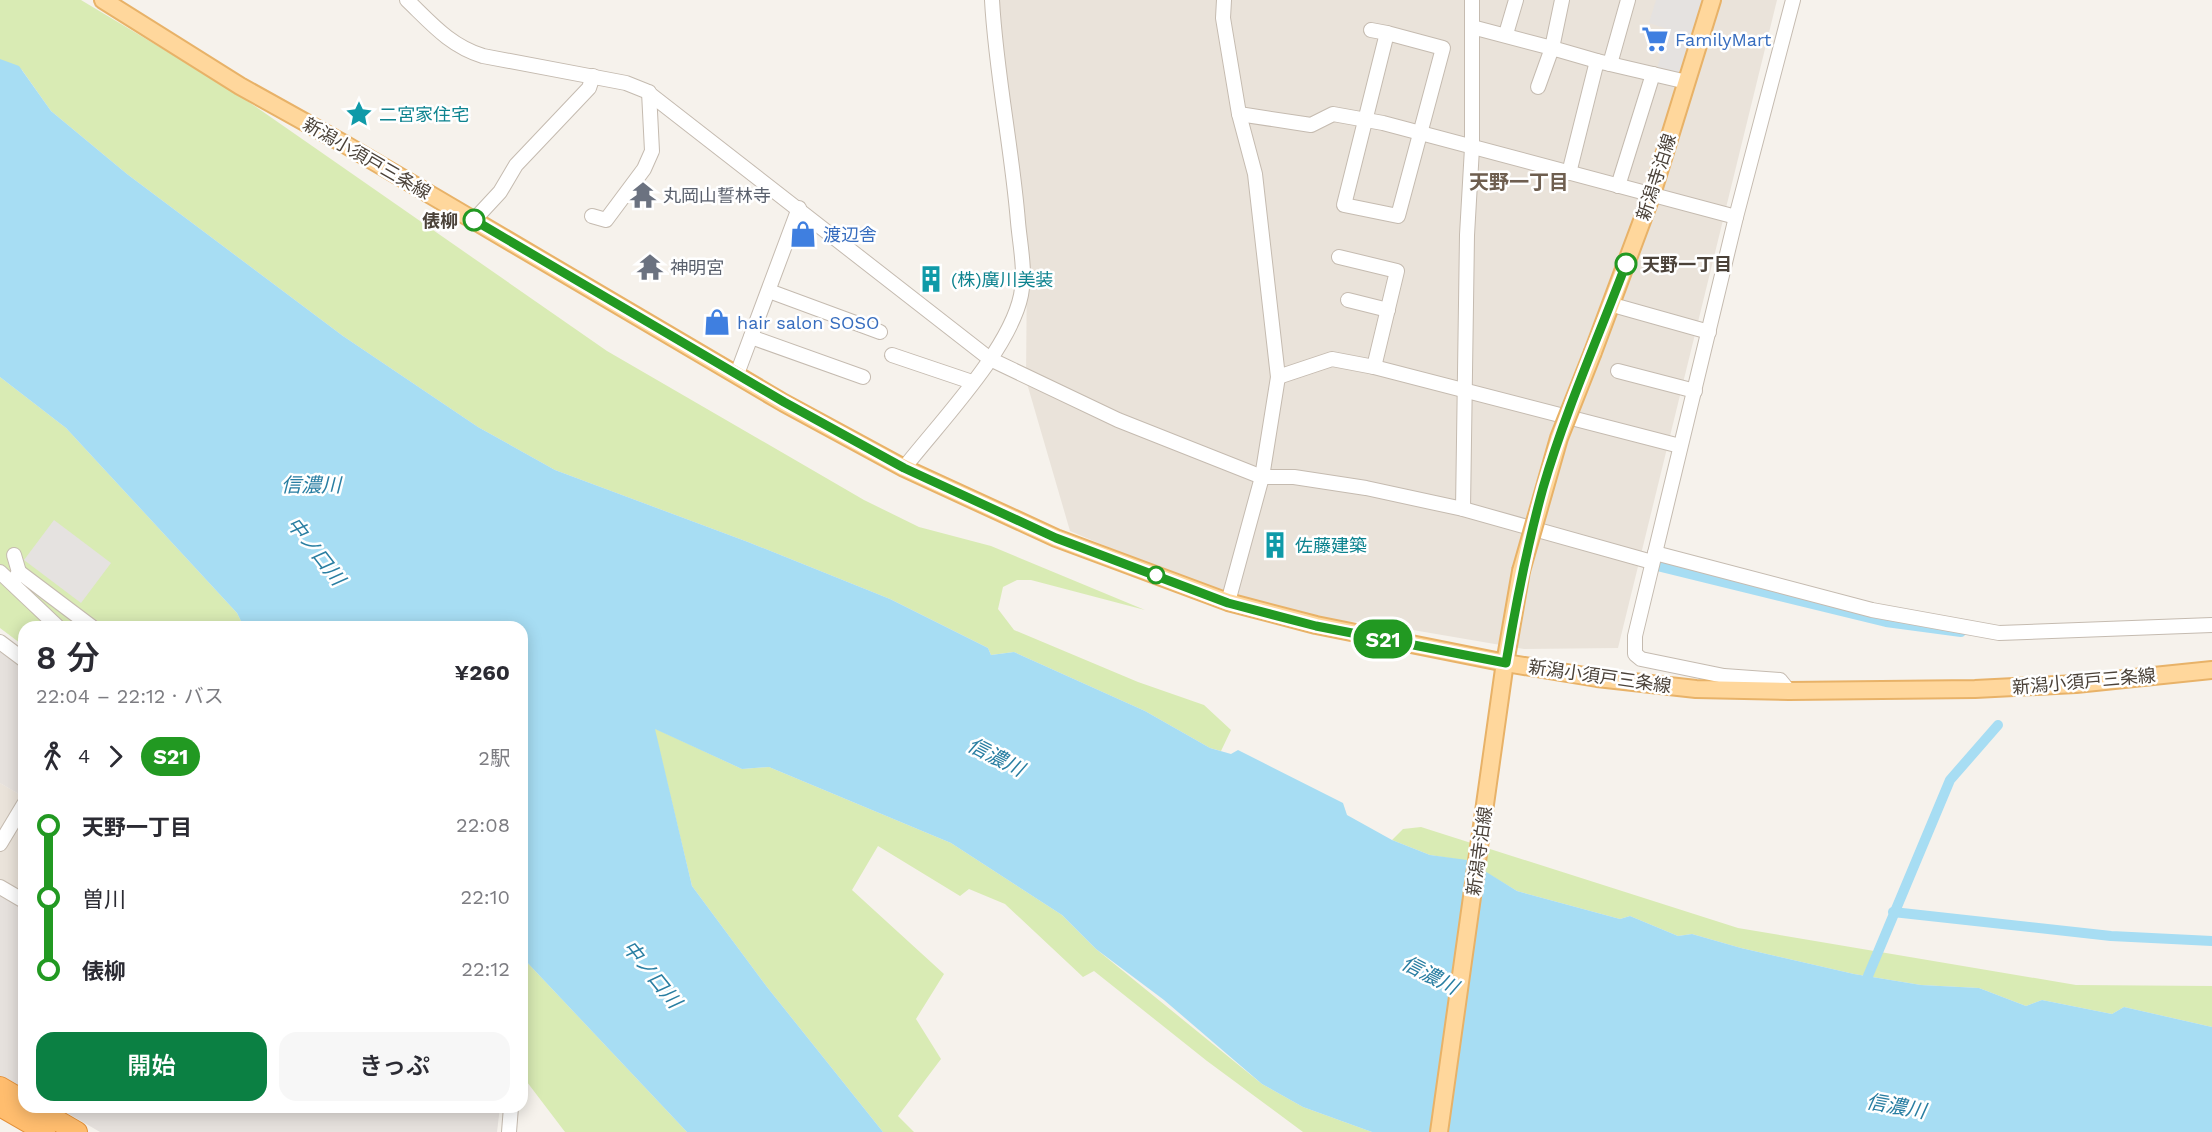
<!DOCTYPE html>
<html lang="ja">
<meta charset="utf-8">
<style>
:root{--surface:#fff;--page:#f7f7f7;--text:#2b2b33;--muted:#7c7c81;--accent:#0b8043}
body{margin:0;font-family:"Work Sans","Noto Sans JP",sans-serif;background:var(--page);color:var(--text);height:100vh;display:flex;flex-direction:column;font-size:22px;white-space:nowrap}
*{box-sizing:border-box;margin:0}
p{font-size:20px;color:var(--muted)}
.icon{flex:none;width:33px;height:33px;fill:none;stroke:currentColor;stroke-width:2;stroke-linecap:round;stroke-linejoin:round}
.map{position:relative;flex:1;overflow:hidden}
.panel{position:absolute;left:18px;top:621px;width:510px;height:492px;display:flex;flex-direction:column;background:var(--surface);border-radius:18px;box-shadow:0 3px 15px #0003}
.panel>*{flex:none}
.badge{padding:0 12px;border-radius:20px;font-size:21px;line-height:39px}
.map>.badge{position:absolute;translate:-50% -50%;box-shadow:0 0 0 3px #fff}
.legs{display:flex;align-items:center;gap:9px;height:66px;padding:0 18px;font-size:20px}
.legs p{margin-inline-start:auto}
.overview{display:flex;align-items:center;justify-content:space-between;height:102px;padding:0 18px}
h1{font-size:33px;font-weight:600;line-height:45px}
.action{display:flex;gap:12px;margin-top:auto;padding:12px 18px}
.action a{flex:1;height:69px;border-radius:18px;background:var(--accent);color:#fff;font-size:24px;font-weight:600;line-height:69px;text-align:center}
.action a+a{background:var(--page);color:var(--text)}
ul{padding:0 18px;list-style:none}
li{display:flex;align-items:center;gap:21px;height:72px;font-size:22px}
li i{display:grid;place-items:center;width:9px;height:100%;margin:0 8px;background:currentColor}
li i::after{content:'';width:15px;height:15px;margin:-8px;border:4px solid;border-radius:50%;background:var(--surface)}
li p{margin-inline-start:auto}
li:first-child i{background:linear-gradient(#0000 50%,currentColor 0)}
li:last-child i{background:linear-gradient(currentColor 50%,#0000 0)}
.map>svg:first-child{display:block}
.residential{fill:#eae3da}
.industrial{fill:#e6e1dd}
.green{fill:#d9ebb4}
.parking{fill:#e5e2e0}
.water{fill:#a7ddf3}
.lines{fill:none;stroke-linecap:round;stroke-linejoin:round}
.canal{stroke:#a7ddf3;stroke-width:10}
.minor-casing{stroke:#c5bbb0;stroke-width:16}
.major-casing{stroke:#e8b268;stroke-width:20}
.highway-casing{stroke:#e39039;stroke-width:22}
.minor{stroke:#fff;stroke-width:14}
.major{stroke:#ffd79c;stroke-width:16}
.highway{stroke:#ffbd6e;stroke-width:20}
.major-bridge-casing{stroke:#e8b268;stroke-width:20;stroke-linecap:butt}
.major-bridge{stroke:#ffd79c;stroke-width:16}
.line-1-casing{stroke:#fff;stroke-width:14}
.line-1{stroke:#292;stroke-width:9}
.stop-1-dot{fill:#fff;stroke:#292;stroke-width:3}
.labels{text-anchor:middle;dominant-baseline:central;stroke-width:5;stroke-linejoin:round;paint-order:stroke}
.shop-label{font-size:18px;fill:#366cbe;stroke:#fff;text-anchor:start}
.culture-label{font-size:18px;fill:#0d838f;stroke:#fff;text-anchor:start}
.street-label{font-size:18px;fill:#4b4239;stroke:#fff}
.worship-label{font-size:18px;fill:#5b616d;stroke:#fff;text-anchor:start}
.stop-label{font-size:18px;font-weight:bold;fill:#4b4239;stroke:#fff;text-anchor:end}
.neighbourhood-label{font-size:20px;font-weight:bold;fill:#6e5e4f;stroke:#fff}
.water-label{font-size:20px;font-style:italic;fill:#297ea2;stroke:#fff}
</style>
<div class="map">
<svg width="2212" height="1132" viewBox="0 0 2212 1132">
<rect width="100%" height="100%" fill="#f6f2ec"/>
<g class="residential">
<path d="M997 0H1777L1618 648 1524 649 1366 622 1316 621 1226 597 1070 531 1026 380 1027 261 1015 138Z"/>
<path d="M0 783 24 797V895L0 883Z"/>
</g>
<g class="industrial">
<path d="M0 645 24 662V797L0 783Z"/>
<path d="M0 883 24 895V1089L0 1076Z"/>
<path d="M57 1107H500L497 1132H100Z"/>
</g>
<g class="green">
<path d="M0 0H81L233 91 607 351 864 500 919 527 991 546 1145 610 1031 580H1017L1003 587 998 609 1014 630 1138 682 1204 705 1231 730 1221 751 1210 748 1145 711 1014 652 991 655 988 648 890 599 748 542 555 470 478 427 343 336 127 174 51 111 22 70 0 60Z"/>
<path d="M0 377 66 428 237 613 244 627H24V646L0 628Z"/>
<path d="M654 728 742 769 769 767 951 843 1062 915 1096 949 1262 1084 1303 1107 1372 1132H1303L1207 1061 1094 971 1083 977 1005 904 969 889 960 896 878 846 852 890 944 974 916 1019 941 1059 898 1116 914 1132H883L767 987 692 886Z"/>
<path d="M1421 827 1738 928 2076 985 2212 986V1027L2124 1007 2112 1014 2042 1000 2026 1006 1979 988 1921 985 1854 974 1741 948 1692 934 1678 936 1630 916 1620 919 1517 891 1467 861 1430 855 1392 840 1403 829Z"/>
<path d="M522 957 687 1132H565L527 1082 526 1060 522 1055Z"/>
</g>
<g class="parking">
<path d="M1656 0H1703L1680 73 1657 68 1670 30 1649 23Z"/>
<path d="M54 520 111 563 81 603 24 560Z"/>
</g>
<path class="water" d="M0 59 19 66 51 111 127 174 343 336 478 427 555 470 748 542 890 599 988 648 991 655 1014 652 1145 711 1210 748 1231 754 1238 750 1343 803 1347 815 1392 840 1430 855 1467 860 1517 891 1620 919 1630 916 1678 936 1692 934 1741 948 1854 974 1921 985 1979 988 2026 1006 2042 1000 2112 1014 2124 1007 2212 1027V1132H1372L1303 1107 1262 1084 1164 1000 1096 949 1062 915 951 843 769 767 742 769 655 729 692 886 767 987 883 1132H687L522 957V627H244L237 613 66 428 0 377Z"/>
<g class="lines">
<g class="canal">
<path d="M1657 566 1886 622 1961 632"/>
<path d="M1893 912 2111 936 2212 941"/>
<path d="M1868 976 1950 780 1998 725"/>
</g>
<defs>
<g id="minor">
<path d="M407 0C431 23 450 46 483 56L626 83 646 91 990 359 1118 420 1262 477H1294L1366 488 1463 509 1652 562"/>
<path d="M1224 0 1223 18 1239 114 1255 174 1278 377 1262 477 1228 602"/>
<path d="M1472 27 1552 48 1562 0"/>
<path d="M1371 30 1387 33"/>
<path d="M1387 33 1443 48 1398 216 1344 205Z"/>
<path d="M1506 34 1516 0"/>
<path d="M1610 64 1628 0"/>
<path d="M1538 87 1552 48 1597 61"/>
<path d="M1239 114 1311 125 1333 114 1383 123 1736 217"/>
<path d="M1569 173 1597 61 1687 82"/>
<path d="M1618 186 1653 74"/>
<path d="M592 216 606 220 644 169 652 151 649 92"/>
<path d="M474 220 500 192 516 165 589 88 593 76"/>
<path d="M1339 257 1397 271 1374 367"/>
<path d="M769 291 880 332"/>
<path d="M1348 300 1388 310"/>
<path d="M1620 307 1709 332"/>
<path d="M751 337 863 377"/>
<path d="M892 355 972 382"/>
<path d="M1618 371 1695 391"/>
<path d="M737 374 799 208"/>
<path d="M1278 377 1332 359 1374 367 1680 446"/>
<path d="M904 468C939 423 1010 350 1021 295 1026 272 1020 245 1018 222 1012 148 996 74 992 0"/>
<path d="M1463 509 1467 235 1472 148V0"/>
<path d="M1655 553 1872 610 1999 633 2212 625"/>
<path d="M14 555 19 572"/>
<path d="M0 572 58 627"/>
<path d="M13 582 19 572 92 627"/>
<path d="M0 642 24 660"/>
<path d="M1789 691 1780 680 1724 676 1641 659 1635 654V636L1736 217 1793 0"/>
<path d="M0 844 24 804"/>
<path d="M0 887 24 901"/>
<path d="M509 1132 511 1107"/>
</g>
<g id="major">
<path d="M103 0 240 86 346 145 784 403 904 468 1056 538 1228 602 1316 625 1506 663 1597 678 1696 689 1789 691 1975 689 2076 684 2212 670"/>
<path d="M1593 352 1652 194 1712 0"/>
<path d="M1439 1132 1504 669 1521 571"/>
</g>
<g id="highway">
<path d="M0 1087 24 1101"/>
<path d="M0 1106 45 1132"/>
<path d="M34 1107 77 1132"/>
</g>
</defs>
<use href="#minor" class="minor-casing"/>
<use href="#major" class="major-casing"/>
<use href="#highway" class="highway-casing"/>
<use href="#minor" class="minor"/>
<use href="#major" class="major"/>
<use href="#highway" class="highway"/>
<defs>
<path id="major-bridge" d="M1521 571 1559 438 1593 352"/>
</defs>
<use href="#major-bridge" class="major-bridge-casing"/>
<use href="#major-bridge" class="major-bridge"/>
</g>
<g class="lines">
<defs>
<path id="line-1" d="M474 220 784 402 904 468 1056 538 1228 603 1316 626 1506 663C1516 603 1527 546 1543 488 1565 412 1598 338 1626 264"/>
</defs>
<use href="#line-1" class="line-1-casing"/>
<use href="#line-1" class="line-1"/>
</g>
<defs>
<symbol id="supermarket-bare" viewBox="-9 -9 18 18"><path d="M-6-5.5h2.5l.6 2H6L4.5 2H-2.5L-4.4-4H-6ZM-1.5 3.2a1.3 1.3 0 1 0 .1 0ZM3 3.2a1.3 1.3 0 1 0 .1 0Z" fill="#3f7fe0" stroke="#fff" stroke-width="2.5" paint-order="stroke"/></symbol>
<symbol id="sight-bare" viewBox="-9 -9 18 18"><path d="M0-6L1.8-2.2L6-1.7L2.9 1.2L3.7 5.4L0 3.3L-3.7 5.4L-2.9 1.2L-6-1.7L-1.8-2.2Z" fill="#0f9aa8" stroke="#fff" stroke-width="2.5" paint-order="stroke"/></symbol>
<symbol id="temple-bare" viewBox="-9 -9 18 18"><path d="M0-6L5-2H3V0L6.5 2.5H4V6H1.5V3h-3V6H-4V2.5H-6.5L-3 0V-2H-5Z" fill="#6b7280" stroke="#fff" stroke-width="2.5" paint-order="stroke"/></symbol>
<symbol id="shop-bare" viewBox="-9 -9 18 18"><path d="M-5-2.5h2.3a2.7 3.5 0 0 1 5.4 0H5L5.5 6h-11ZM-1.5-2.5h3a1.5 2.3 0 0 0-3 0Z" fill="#3f7fe0" stroke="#fff" stroke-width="2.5" paint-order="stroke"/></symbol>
<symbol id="building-bare" viewBox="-9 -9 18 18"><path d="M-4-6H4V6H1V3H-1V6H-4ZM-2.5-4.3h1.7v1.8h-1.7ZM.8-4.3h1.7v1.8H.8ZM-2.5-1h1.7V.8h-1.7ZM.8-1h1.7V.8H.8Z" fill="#0f9aa8" stroke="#fff" stroke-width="2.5" paint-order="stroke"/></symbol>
</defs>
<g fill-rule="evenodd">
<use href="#supermarket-bare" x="1636" y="20" width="38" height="38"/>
<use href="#sight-bare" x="340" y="95" width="38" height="38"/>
<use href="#temple-bare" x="624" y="176" width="38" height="38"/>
<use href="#shop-bare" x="784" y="215" width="38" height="38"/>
<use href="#temple-bare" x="631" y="248" width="38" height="38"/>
<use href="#building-bare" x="912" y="260" width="38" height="38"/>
<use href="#shop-bare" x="698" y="303" width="38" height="38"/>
<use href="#building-bare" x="1256" y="526" width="38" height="38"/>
</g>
<g class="stop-1-dot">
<circle cx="474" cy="220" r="10"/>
<circle cx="1626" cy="264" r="10"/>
<circle cx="1156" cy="575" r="8"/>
</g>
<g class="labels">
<g class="shop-label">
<text x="1675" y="39">FamilyMart</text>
<text x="823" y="234">渡辺舎</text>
<text x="737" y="322">hair salon SOSO</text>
</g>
<g class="culture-label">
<text x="379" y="114">二宮家住宅</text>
<text x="951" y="279">(株)廣川美装</text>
<text x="1295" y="545">佐藤建築</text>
</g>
<g class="street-label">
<text transform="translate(367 158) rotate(30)">新潟小須戸三条線</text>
<text transform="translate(1656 177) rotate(-72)">新潟寺泊線</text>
<text transform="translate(1600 676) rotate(8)">新潟小須戸三条線</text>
<text transform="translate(2084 681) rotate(-5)">新潟小須戸三条線</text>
<text transform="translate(1479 851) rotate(-82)">新潟寺泊線</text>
</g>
<g class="worship-label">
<text x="663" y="195">丸岡山誓林寺</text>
<text x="670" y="267">神明宮</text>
</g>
<g class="stop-label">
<text x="458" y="220">俵柳</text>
<text x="1642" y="264" text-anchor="start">天野一丁目</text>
</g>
<g class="neighbourhood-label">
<text x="1519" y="182">天野一丁目</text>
</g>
<g class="water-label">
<text x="311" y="485">信濃川</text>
<text transform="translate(316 551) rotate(52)">中ノ口川</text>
<text transform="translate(996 757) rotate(27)">信濃川</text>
<text transform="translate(652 974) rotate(51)">中ノ口川</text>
<text transform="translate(1430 975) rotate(27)">信濃川</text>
<text transform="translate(1896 1106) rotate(10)">信濃川</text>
</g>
</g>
</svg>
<b class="badge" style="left:1383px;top:639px;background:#292;color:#fff">S21</b>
<section class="panel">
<div class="overview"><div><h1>8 分</h1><p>22:04 – 22:12 · バス</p></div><b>¥260</b></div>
<div class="legs"><svg class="icon" aria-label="walk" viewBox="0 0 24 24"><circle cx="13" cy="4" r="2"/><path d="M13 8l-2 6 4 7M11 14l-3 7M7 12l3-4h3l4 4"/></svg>4<svg class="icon" aria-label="forward" viewBox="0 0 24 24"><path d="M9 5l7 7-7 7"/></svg><b class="badge" style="background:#292;color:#fff">S21</b><p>2駅</p></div>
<ul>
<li><i style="color:#292"></i><b>天野一丁目</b><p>22:08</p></li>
<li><i style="color:#292"></i><span>曽川</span><p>22:10</p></li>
<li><i style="color:#292"></i><b>俵柳</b><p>22:12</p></li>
</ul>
<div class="action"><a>開始</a><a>きっぷ</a></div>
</section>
</div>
